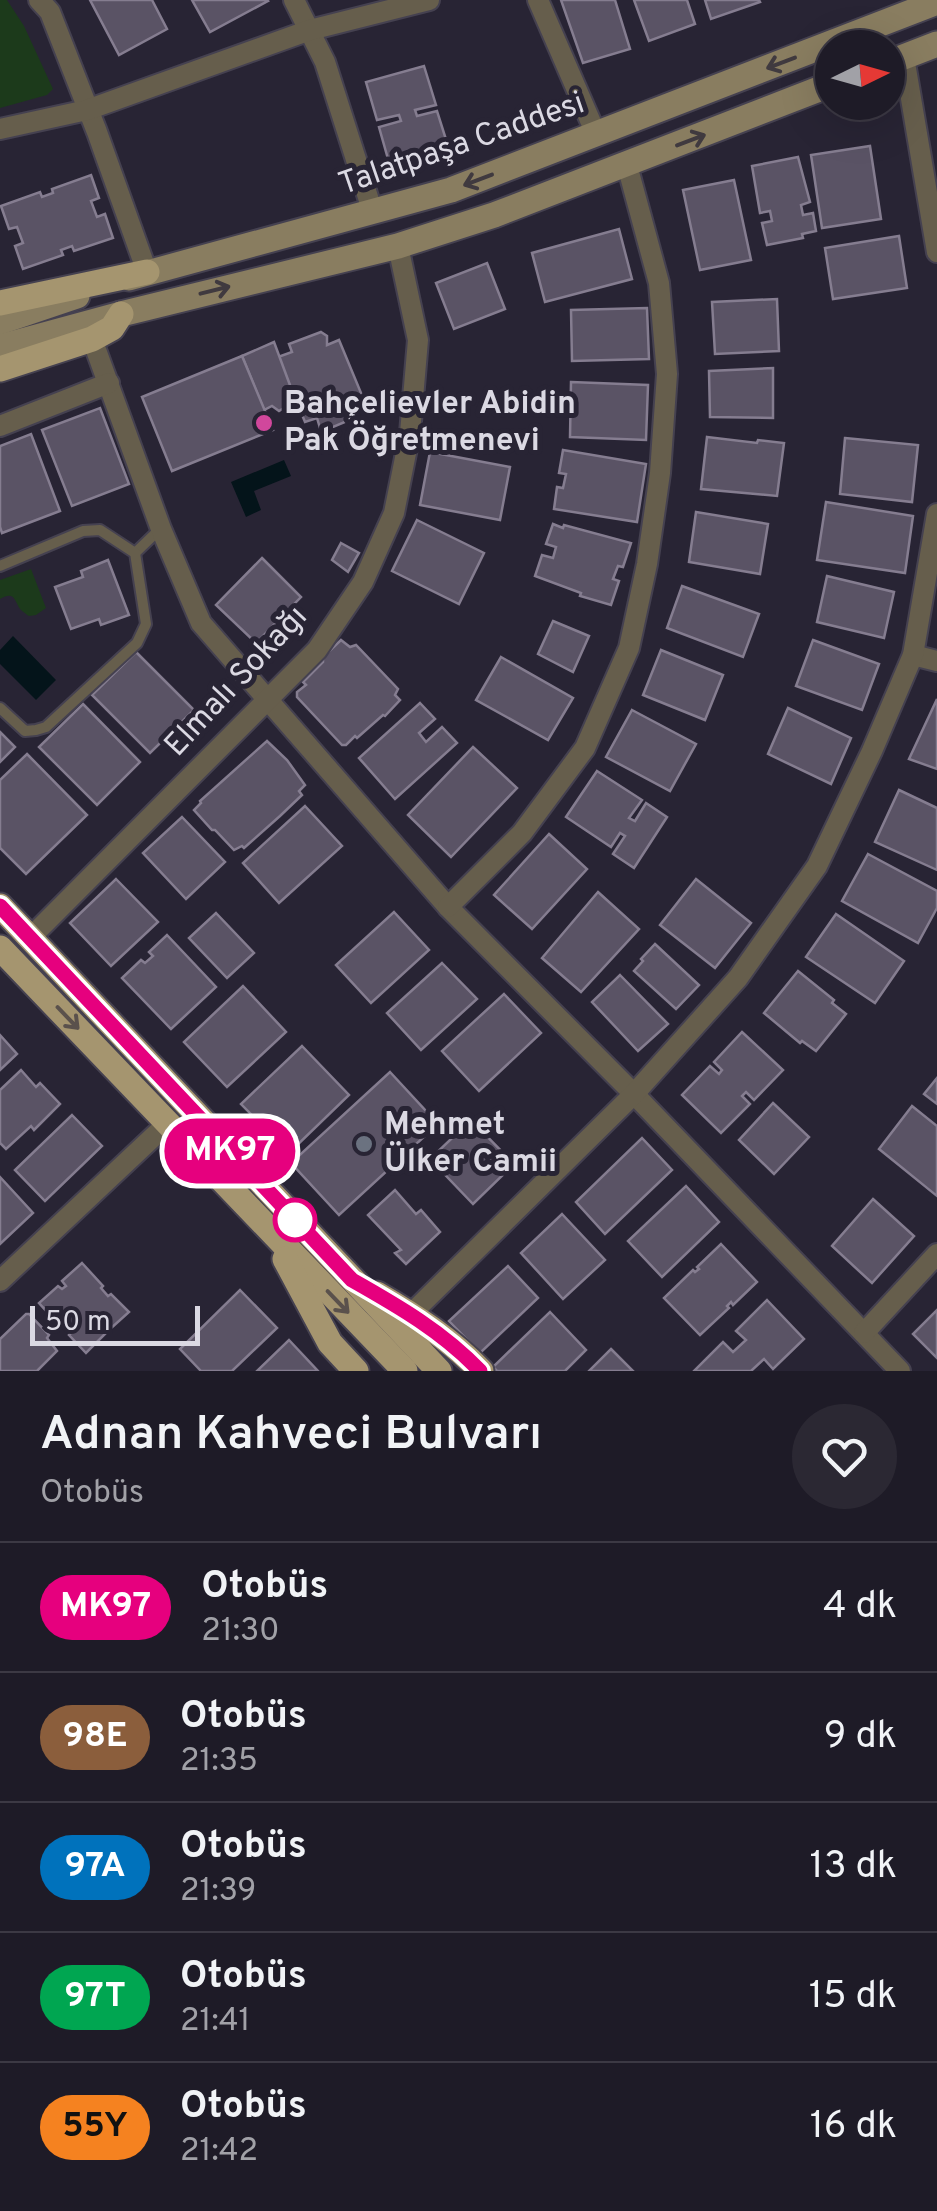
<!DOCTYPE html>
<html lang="tr">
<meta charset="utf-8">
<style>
:root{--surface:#1e1b27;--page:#2b2833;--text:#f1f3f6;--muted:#a1a1a7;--line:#3c3944}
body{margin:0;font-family:Overpass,sans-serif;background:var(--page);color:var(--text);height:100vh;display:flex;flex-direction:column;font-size:38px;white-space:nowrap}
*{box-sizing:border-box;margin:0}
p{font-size:32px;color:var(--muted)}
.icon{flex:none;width:55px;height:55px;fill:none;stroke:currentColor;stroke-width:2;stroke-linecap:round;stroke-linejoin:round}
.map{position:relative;height:1371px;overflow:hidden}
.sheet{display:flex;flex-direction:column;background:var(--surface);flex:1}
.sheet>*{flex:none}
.badge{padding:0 20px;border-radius:32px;font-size:35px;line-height:65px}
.needle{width:65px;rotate:85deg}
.buttons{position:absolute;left:815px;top:30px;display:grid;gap:20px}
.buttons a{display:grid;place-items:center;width:90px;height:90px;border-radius:50%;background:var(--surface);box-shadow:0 10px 40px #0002,0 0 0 2px var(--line);font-size:50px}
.scale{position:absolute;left:30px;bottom:25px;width:170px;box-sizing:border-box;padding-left:10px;border:5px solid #dbd9e3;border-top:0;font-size:28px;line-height:35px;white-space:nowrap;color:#dbd9e3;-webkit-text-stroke:8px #282434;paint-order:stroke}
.map>.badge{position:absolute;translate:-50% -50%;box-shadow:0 0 0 5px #fff}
.round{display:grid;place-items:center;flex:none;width:105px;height:105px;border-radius:52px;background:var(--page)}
.head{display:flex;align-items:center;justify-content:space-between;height:170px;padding:0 40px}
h1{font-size:48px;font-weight:600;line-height:75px}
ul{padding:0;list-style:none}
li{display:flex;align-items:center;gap:30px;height:130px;padding:0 40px;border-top:2px solid var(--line)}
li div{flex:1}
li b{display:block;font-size:38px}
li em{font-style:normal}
li .badge{min-width:110px;font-weight:700;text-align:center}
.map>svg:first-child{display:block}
.green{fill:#1c3a1b}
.water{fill:#04141a}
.building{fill:#5a5365;stroke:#857d90;stroke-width:2.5}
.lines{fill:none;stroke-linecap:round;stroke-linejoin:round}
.service-casing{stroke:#454150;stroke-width:14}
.minor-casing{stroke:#454150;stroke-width:24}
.secondary-casing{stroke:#454150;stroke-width:29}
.primary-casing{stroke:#454150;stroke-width:29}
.service{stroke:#665e4c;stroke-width:10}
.minor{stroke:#665e4c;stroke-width:20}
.secondary{stroke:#897d60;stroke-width:25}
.primary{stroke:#a5956f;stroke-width:25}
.oneway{stroke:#403a3f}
.oneway2{stroke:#5a514c}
.line-casing{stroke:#fff;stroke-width:22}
.line{stroke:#e6007e;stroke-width:15}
.hotel-dot{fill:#d1479c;stroke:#282434;stroke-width:4}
.worship-dot{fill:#6b7280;stroke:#282434;stroke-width:4}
.stop-dot{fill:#fff;stroke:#e6007e;stroke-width:5}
.labels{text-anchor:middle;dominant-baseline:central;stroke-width:10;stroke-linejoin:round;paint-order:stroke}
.street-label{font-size:32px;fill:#dbd9e3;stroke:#282434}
.poi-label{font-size:32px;font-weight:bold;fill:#dbd9e3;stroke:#282434;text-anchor:start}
</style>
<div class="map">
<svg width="937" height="1371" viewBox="0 0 937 1371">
<rect width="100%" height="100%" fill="#282434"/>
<g class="green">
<path d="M0 0H7L24 26 53 89 47 95 0 108Z"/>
<path d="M31 569 46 608 36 615 29 616C27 615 21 610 20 609 14 599 14 591 0 599V580Z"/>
</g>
<g class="water">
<path d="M284 460 291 476 254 491 261 510 246 517 231 482Z"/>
<path d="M13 636 56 680 36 700 0 664V650Z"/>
</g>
<g class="building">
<path d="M90 0H152L167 29 119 55Z"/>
<path d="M192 0H267L268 1 210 32Z"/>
<path d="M561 0H615L630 49 583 63Z"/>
<path d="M634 0H687L695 24 649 41Z"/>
<path d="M705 0H759L760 2 711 19Z"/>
<path d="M424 66 436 105 415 110 417 116 437 111 449 149 390 166 379 127 401 121 399 115 377 120 366 82Z"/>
<path d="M870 146 881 219 822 228 811 155Z"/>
<path d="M798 157 810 202 801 205 803 215 813 213 816 231 802 234 803 238 767 245 762 223 772 221 770 211 760 213 752 166Z"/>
<path d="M91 175 99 198 91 201 97 217 105 214 113 238 74 251 72 246 61 250 63 255 23 269 15 246 23 243 17 227 9 229 1 206 40 192 42 197 53 193 52 189Z"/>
<path d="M734 180 751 260 700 270 683 190Z"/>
<path d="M619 229 632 279 545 302 532 253Z"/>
<path d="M899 236 907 288 833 299 825 248Z"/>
<path d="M487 263 505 309 454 329 436 283Z"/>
<path d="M777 299 779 351 715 354 712 302Z"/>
<path d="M647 308 649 359 572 361 571 310Z"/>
<path d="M321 332 327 336V345L339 340 366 405 351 412 352 419 326 430 320 428 317 418 305 422 278 357 292 352 289 344Z"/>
<path d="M274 342 294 396 288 399 287 406 279 411 272 406 264 410 242 356Z"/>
<path d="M242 356 273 430 172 471 142 397Z"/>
<path d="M773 368V418L710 417 709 371Z"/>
<path d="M571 382 648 385 646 440 570 437Z"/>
<path d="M100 408 129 484 72 506 42 430Z"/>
<path d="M31 434 60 511 2 533 0 527V446Z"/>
<path d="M707 437 757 443 758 440 784 443 777 496 701 489Z"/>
<path d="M845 438 918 445 912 502 840 494Z"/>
<path d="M563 450 646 464 637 522 554 509 557 487 563 488 566 474 559 473Z"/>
<path d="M430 452 510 467 500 520 420 505Z"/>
<path d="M826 502 913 516 905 573 817 560Z"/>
<path d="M696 512 768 524 760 574 689 562Z"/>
<path d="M417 520 484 553 459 604 392 571Z"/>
<path d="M553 524 563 528 564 525 631 543 623 567 618 566 613 579 619 581 611 605 580 596 581 593 535 576 542 555 553 558 556 547 546 544Z"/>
<path d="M341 543 359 553 348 572 332 560Z"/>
<path d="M262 558 301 597 256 643 216 605Z"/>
<path d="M108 560 129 615 101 625 99 619 71 629 55 587 83 577 81 571Z"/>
<path d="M827 576 894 592 884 638 817 622Z"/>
<path d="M682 586 759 614 743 657 667 628Z"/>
<path d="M553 621 589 636 573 672 538 654Z"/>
<path d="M341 640 350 647 356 645 398 689 395 695 400 700 385 716 383 715 357 738 355 736 346 745H342L297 697V692L306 685 303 682 323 662V657Z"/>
<path d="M813 640 879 664 862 710 796 686Z"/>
<path d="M661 650 723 675 705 720 643 695Z"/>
<path d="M136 652 194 710 150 753 92 695Z"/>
<path d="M501 657 573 698 548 740 476 700Z"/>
<path d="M937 699V769L909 759Z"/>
<path d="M420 703 435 719 419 733 426 742 442 727 457 743 395 799 359 758Z"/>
<path d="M83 704 140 762 97 805 39 747Z"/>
<path d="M788 708 851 738 831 784 768 754Z"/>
<path d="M632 710 696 744 670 791 606 757Z"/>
<path d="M0 732 15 747 0 762Z"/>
<path d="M267 741 287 760 305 785 299 791 302 795 280 816 244 848 242 846 234 850 215 830H212L194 810 201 803 200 801Z"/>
<path d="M473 747 517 788 451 857 408 815Z"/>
<path d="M27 754 87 815 26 874 0 848V780Z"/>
<path d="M597 771 642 800 629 818 635 821 646 803 667 817 634 868 613 854 625 836 620 833 611 847 566 817Z"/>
<path d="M899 790 937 808V870L875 842Z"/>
<path d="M305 806 342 846 279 903 243 863Z"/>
<path d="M182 817 225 862 186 899 143 853Z"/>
<path d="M549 834 587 869 532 929 494 895Z"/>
<path d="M868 854 937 891V908L918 943 842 901Z"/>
<path d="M116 879 158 922 111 966 70 923Z"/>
<path d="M696 879 751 923 715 968 660 925Z"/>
<path d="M598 892 639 929 581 992 542 958Z"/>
<path d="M394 912 429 950 371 1003 336 965Z"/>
<path d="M216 913 254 953 227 978 189 938Z"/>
<path d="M836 914 904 961 875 1003 806 957Z"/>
<path d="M167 935 216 987 171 1029 122 978 141 960 145 963 153 956 149 952Z"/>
<path d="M655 944 699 985 676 1009 634 971 643 961 641 959Z"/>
<path d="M442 963 477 999 421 1050 387 1013Z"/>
<path d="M798 971 834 1000 832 1003 846 1014 816 1051 802 1041 800 1043 764 1013Z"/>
<path d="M620 975 668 1024 638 1051 592 1002Z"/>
<path d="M243 986 286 1032 227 1087 184 1042Z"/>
<path d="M504 994 541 1033 479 1091 442 1051Z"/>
<path d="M742 1032 783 1070 754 1100 746 1092 742 1096 750 1104 721 1133 682 1095 710 1066 719 1074 722 1070 714 1062Z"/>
<path d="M0 1035 17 1054 0 1070Z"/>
<path d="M302 1046 349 1095 289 1153 241 1104Z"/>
<path d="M21 1070 36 1087 40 1083 60 1104 34 1130 31 1126 6 1149 0 1143V1090Z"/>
<path d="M390 1072 438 1124 339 1215 291 1163Z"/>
<path d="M937 1078V1104L924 1094Z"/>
<path d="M773 1103 809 1137 774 1174 739 1140Z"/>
<path d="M912 1106 937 1126V1196L879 1149Z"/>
<path d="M72 1115 102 1146 45 1201 15 1170Z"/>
<path d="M471 1120 514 1164 473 1204 430 1159Z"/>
<path d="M642 1138 672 1170 605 1234 576 1202Z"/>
<path d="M0 1177 33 1213 0 1244Z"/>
<path d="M686 1186 719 1222 662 1277 628 1241Z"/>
<path d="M395 1190 416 1214 421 1210 440 1232 406 1264 395 1253 401 1250 368 1215Z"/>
<path d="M873 1199 914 1236 872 1283 832 1246Z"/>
<path d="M562 1214 605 1260 563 1299 521 1253Z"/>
<path d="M721 1244 757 1282 733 1305 731 1302 727 1306 729 1308 700 1335 664 1298 693 1270 695 1272 699 1269 697 1267Z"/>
<path d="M82 1263 103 1286 101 1288 108 1296 111 1294 129 1312 109 1330 99 1320 95 1323 105 1334 86 1353 69 1335 72 1332 64 1323 60 1326 39 1303 58 1286 62 1289 66 1286 62 1281Z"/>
<path d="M508 1266 538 1298 480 1353 449 1321Z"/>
<path d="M240 1290 277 1328 232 1371H201L180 1349Z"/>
<path d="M767 1300 804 1339 773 1369 764 1359 751 1371H694L723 1342 733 1352 746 1340 736 1331Z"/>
<path d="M937 1310V1358L913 1334Z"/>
<path d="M550 1312 586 1350 565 1371H497L493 1367Z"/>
<path d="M26 1314H29L49 1335 47 1338 57 1351 37 1371H0V1339Z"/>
<path d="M289 1340 318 1371H257Z"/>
<path d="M611 1349 633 1371H589Z"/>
</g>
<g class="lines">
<defs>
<g id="service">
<path d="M135 553 160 529"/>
<path d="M0 566 83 531 100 530 135 553 146 624 137 643 46 727 36 730 25 731 0 708"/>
</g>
<g id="minor">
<path d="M39 0 50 12 97 132 147 272"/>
<path d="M294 0 325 62 373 213"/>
<path d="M538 0 596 134"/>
<path d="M904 57 937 252"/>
<path d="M0 129 87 110 310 30 429 0"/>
<path d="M92 339 161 529 201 623 448 907 634 1094 900 1371"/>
<path d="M0 426 109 383"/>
<path d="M913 655 937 661"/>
<path d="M448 907 522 833 585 748 629 648 647 564 660 473 667 374 659 283 627 165"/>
<path d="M31 937 317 650 363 582 394 513 410 433 418 340 398 246"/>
<path d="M0 1281 168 1123"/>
<path d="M411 1314 634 1094 738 978 817 866 872 751 913 655 937 514"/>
<path d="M864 1333 937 1254"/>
</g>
<g id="secondary">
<path d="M888 63 937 44"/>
<path d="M129 278 451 190 937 2"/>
<path d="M0 322 77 296"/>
<path d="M0 347 121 314 398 246 494 215 832 84"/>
</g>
<g id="primary">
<path d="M0 303 147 272"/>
<path d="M0 369 92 339 112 328 121 314"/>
<path d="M0 906 439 1371"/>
<path d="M0 948 405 1371"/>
<path d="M285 1259 330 1343 356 1371"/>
<path d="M377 1294C415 1316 450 1339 481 1371"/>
</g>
</defs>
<use href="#service" class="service-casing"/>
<use href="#minor" class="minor-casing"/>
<use href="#secondary" class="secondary-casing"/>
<use href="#primary" class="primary-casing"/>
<use href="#service" class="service"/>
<use href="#minor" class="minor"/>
<use href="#secondary" class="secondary"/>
<use href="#primary" class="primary"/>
</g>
<defs><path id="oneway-shaft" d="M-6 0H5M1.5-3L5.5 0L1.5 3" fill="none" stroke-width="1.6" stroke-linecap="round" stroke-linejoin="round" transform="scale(2.5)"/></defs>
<g class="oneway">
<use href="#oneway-shaft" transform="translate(781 63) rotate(159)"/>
<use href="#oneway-shaft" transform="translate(691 140) rotate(-21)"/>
<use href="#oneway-shaft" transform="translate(478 180) rotate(159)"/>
<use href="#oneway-shaft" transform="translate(215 290) rotate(-14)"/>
</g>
<g class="oneway2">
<use href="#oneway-shaft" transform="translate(68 1018) rotate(46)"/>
<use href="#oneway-shaft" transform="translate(338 1302) rotate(46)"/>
</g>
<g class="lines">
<defs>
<path id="line" d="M0 906 352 1280C398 1306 443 1332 480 1371"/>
</defs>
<use href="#line" class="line-casing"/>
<use href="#line" class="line"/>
</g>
<circle class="hotel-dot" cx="264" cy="423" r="10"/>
<circle class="worship-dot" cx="364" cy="1144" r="10"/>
<circle class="stop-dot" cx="295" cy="1220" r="20"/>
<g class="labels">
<g class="street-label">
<text transform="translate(462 145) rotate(-19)">Talatpaşa Caddesi</text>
<text transform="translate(237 682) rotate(-47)">Elmalı Sokağı</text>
</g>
<g class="poi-label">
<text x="284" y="405">Bahçelievler Abidin<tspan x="284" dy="37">Pak Öğretmenevi</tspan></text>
<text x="384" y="1126">Mehmet<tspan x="384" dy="37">Ülker Camii</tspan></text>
</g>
</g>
</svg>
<div class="buttons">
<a><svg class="needle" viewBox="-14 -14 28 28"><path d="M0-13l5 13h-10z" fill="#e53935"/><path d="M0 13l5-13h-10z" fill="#a1a1a7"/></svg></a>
</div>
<div class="scale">50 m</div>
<b class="badge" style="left:230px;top:1151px;background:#e6007e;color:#fff">MK97</b>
</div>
<section class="sheet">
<div class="head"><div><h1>Adnan Kahveci Bulvarı</h1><p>Otobüs</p></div><a class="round"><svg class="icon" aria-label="heart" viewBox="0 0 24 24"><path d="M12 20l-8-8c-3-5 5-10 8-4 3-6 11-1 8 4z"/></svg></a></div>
<ul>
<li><span class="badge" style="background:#e6007e;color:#fff">MK97</span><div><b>Otobüs</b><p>21:30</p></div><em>4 dk</em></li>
<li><span class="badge" style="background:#8b5e3c;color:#fff">98E</span><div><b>Otobüs</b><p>21:35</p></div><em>9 dk</em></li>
<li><span class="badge" style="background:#0072bc;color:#fff">97A</span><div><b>Otobüs</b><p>21:39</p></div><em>13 dk</em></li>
<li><span class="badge" style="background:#00a651;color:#fff">97T</span><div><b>Otobüs</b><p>21:41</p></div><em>15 dk</em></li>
<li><span class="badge" style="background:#f58220;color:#111">55Y</span><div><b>Otobüs</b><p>21:42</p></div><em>16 dk</em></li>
</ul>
</section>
